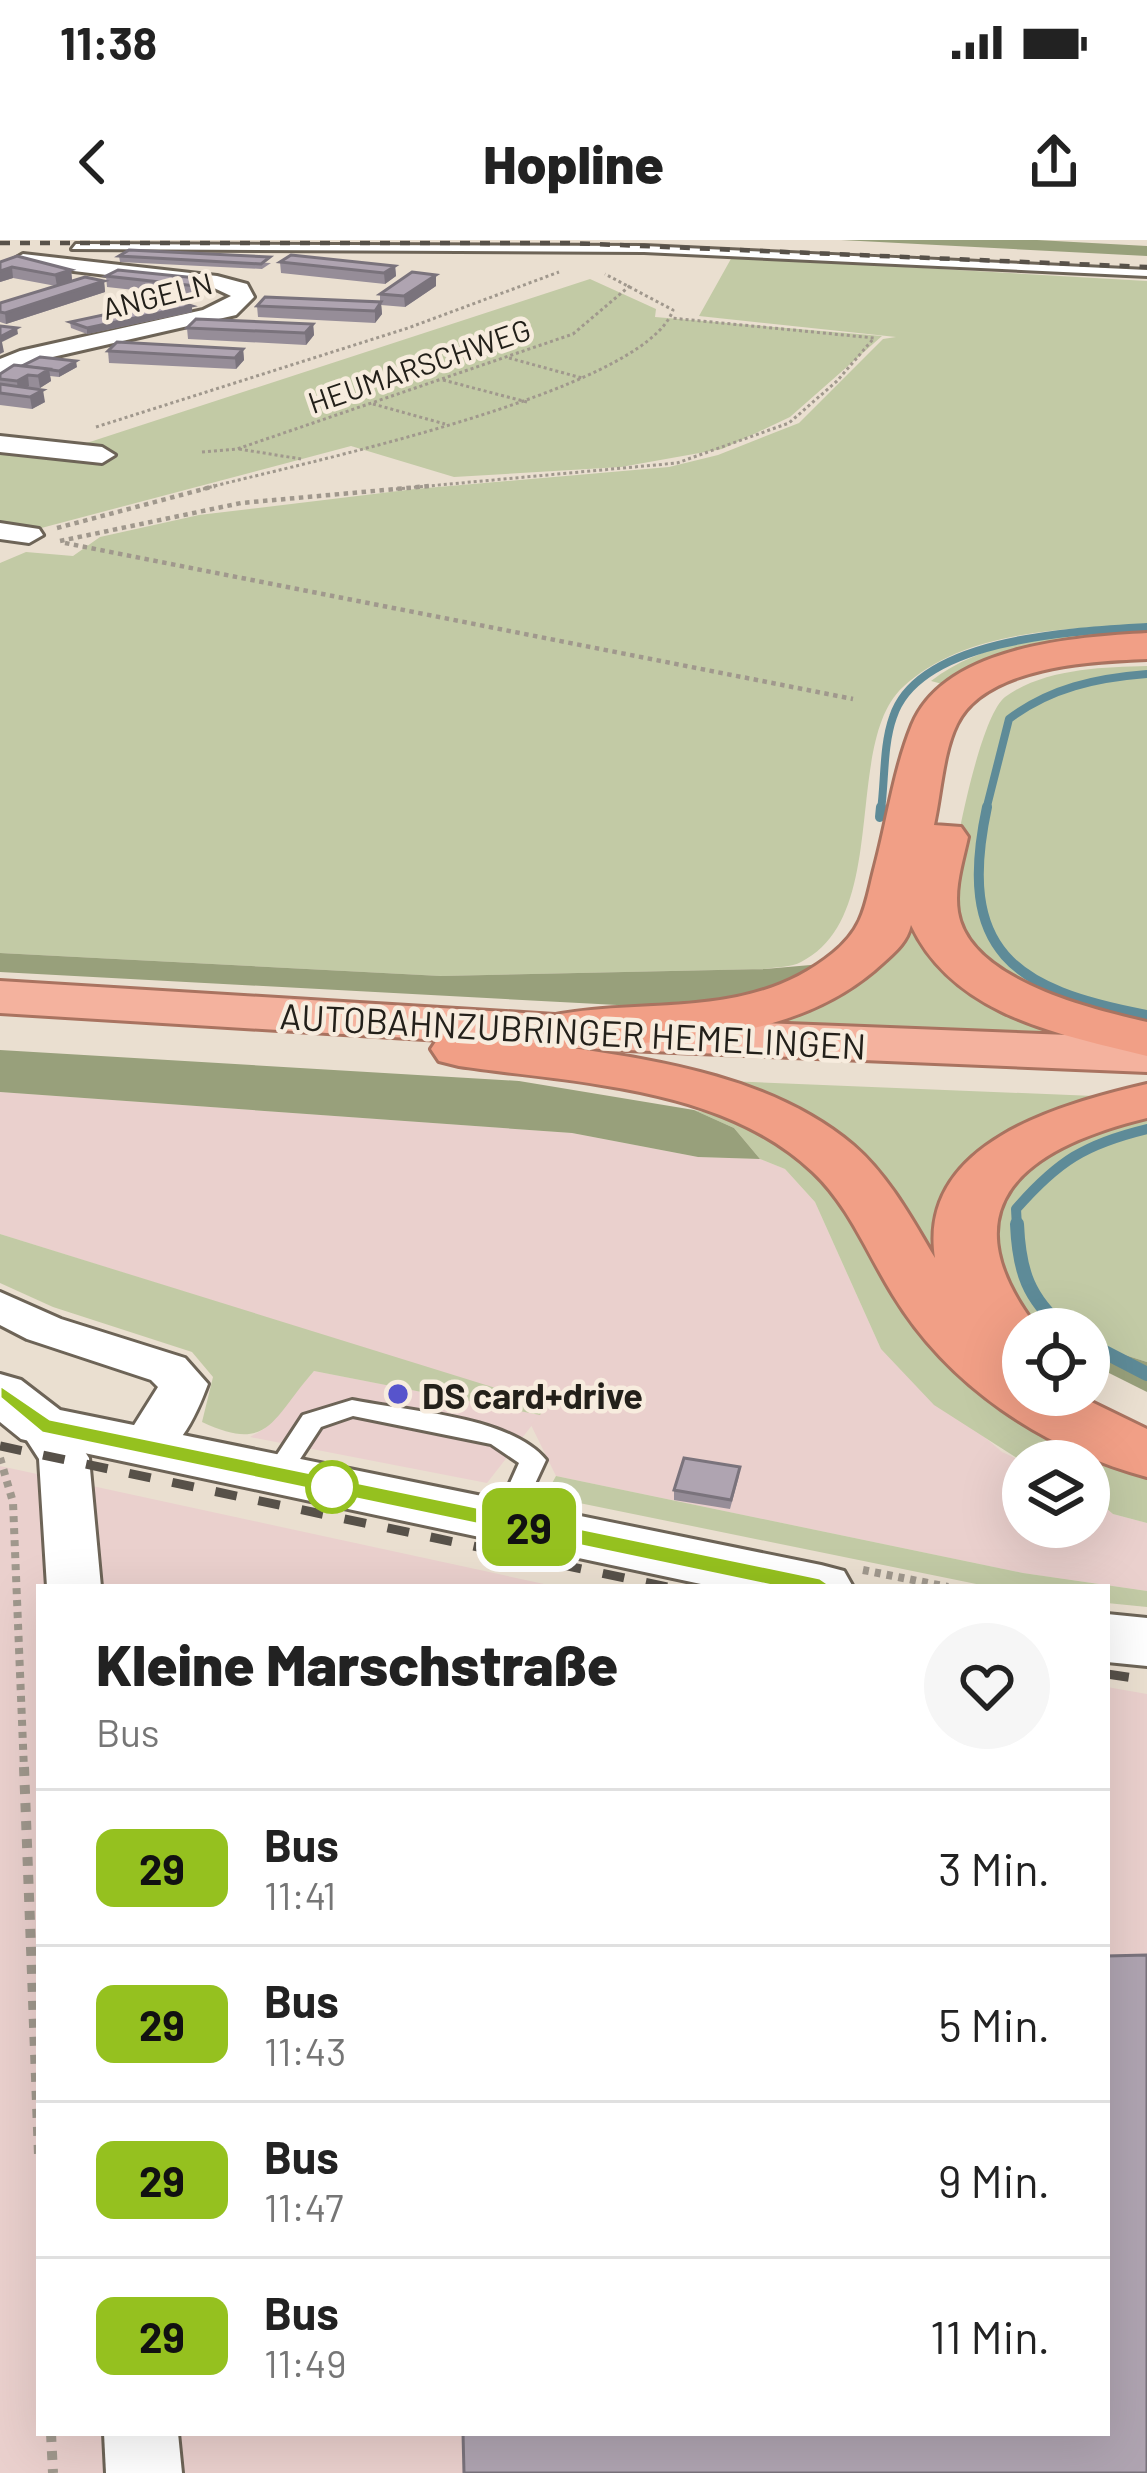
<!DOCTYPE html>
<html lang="de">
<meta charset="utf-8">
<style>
:root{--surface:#fff;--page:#f6f6f6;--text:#222;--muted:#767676;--line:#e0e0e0}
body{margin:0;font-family:Barlow,sans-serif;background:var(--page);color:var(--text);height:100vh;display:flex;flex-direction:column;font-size:45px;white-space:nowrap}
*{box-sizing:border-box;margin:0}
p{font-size:39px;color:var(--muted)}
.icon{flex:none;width:66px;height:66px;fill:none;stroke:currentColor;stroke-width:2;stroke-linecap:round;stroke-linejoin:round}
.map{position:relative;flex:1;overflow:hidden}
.sheet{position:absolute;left:36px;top:1344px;width:1074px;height:852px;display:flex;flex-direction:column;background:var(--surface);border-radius:0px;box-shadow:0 12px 48px #0002}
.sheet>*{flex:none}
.badge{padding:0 24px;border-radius:18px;font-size:42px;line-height:78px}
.controls{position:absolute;left:1002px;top:1068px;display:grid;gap:24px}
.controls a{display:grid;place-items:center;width:108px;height:108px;border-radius:50%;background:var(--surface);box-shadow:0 12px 48px #0002;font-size:60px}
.map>.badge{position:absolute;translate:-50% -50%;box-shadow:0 0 0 6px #fff}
.round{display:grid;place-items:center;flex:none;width:126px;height:126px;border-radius:63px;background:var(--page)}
.head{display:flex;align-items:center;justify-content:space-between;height:204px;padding:0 60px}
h1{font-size:57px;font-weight:800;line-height:90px}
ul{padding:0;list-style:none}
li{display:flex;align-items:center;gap:36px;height:156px;padding:0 60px;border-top:3px solid var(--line)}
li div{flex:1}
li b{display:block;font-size:45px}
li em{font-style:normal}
li .badge{min-width:132px;font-weight:700;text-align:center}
.status{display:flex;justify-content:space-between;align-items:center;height:84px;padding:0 60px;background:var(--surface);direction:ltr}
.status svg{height:33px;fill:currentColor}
header{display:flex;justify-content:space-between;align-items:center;height:156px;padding:0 60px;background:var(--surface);font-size:54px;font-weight:800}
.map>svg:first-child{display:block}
.commercial{fill:#ead0ce}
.industrial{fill:#ead0cd}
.green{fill:#c2caa5}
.forest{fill:#98a07b}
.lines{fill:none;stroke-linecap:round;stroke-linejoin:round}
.stream-far2{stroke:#5e8b98;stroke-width:8}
.stream-far1{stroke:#5e8b98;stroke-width:10}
.stream{stroke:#5e8b98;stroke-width:14}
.service-casing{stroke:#6d6457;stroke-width:6}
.minor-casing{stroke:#6d6457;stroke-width:6}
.tertiary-casing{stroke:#6d6457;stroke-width:6}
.trunk-casing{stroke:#a97360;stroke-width:6}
.motorway-casing{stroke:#a97360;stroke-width:6}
.path-far3{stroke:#a0988d;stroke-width:3;stroke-dasharray:3 3;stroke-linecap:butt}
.path-far2{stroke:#a0988d;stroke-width:4.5;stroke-dasharray:4.5 4.5;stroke-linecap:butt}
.path-far1{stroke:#a0988d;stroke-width:8;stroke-dasharray:6 6;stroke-linecap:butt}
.path{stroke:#a0988d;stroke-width:10;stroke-dasharray:9 9;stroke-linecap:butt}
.service{fill:#fff;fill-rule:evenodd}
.minor{fill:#fff;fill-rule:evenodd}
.tertiary{fill:#fff;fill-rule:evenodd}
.trunk{fill:#f4b29e;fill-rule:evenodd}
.motorway{fill:#f19f86;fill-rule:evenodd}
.rail-far1{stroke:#575149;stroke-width:4.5;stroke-dasharray:10 10;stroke-linecap:butt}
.rail{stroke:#575149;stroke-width:9;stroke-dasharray:22 22;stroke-linecap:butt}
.wall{fill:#968d98}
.shaded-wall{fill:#7a737c}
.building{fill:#afa4b1;stroke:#7a737c;stroke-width:3}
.line{fill:#95c11f;stroke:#fff;stroke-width:3}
.poi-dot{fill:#5754cc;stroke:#f7ecde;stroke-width:4.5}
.stop-dot{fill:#fff;stroke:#95c11f;stroke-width:6}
.labels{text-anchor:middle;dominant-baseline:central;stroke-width:9;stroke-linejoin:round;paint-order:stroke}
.far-street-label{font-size:30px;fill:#23201a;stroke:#f7ecde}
.street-label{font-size:36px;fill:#23201a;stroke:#f7ecde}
.poi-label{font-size:36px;font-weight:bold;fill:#23201a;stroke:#f7ecde;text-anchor:start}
</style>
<div class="status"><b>11:38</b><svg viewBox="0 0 49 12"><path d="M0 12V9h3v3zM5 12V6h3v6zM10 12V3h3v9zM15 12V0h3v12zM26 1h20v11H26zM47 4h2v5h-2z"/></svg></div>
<header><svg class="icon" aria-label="back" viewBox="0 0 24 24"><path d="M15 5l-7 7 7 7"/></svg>Hopline<svg class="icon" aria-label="share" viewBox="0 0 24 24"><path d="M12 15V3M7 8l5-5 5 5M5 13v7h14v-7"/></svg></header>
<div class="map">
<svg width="1147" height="2233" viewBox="0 0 1147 2233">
<rect width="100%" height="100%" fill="#eadfd0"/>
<path class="commercial" d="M314 1131 540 1175 487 1243 250 1197 264 1189Z"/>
<g class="industrial">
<path d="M0 852 572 893 698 917 760 919 785 929 815 962 881 1109 1002 1212 1023 1222V1287H1089V1254L1113 1274 1147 1283V1351L1023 1333 556 1236 531 1185 546 1165 0 994Z"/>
<path d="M0 1226 558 1347H39V2193H1107V1447L1147 1454V2233H0Z"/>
</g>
<g class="green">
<path d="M732 17 1147 41V384C1067 389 965 389 903 447 842 503 892 677 801 722 792 727 776 727 765 729L441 736 0 713V323L26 312 73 316 100 297 199 275 415 249 669 227 718 215 799 183 883 99 896 97 699 76Z"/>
<path d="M590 39 656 69 655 77 882 96 790 177 722 209 621 227 454 237 351 206 30 291 0 287V206L53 214Z"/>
<path d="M1147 389V396L946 445 931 441C993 394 1073 395 1147 389Z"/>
<path d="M1147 426V783C1095 771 996 751 965 703 957 691 950 655 951 641 955 606 980 477 1005 457 1043 429 1102 427 1147 426Z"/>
<path d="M904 677 1082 795 750 782Z"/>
<path d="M728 841 1094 856 1027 880 988 908 934 1028Z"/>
<path d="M694 870C712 874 731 876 748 882 846 918 878 1046 942 1119 993 1178 1078 1204 1147 1236V1283L1113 1274 1089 1254V1221L1023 1222 934 1165 881 1109 815 962 785 929 760 919 734 888Z"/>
<path d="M1147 875V1122L1109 1110 1089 1097V1089H1077L1049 1071 1028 1075 1001 1038 995 958 1067 894Z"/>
<path d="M0 994 547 1164 540 1175 314 1131C272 1178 270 1214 202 1182L213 1137 192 1112 53 1067 0 1043Z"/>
<path d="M556 1236 1023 1333 1147 1351V1367L1107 1363V1347H991L545 1256Z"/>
</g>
<g class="forest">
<path d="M841 0H1037L1147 6V16Z"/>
<path d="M0 713 441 736 765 729 822 724C773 760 714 761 655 767L0 732Z"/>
<path d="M0 810 519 841 694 870 734 888 760 919 698 917 572 893 0 852Z"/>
<path d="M1089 1097 1109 1110 1147 1122V1152L1089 1123Z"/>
</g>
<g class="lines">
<g class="stream-far2">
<path d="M881 570C885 541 883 505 893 477 919 397 1079 391 1147 387"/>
<path d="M986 570 1009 479C1050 448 1096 438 1147 434"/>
</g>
<g class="stream-far1">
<path d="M987 567C956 711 1013 750 1147 775"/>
<path d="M880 577 881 567"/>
<path d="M1017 987 1016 969C1058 921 1085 904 1147 889"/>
</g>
<g class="stream">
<path d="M1017 984C1019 1031 1028 1058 1064 1089"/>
<path d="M1089 1104 1147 1134"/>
</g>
<defs>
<g id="service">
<path d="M76 4 644 6 1147 30V36L644 12 72 9Z"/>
<path d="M352 1160C406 1171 510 1176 546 1220L514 1289H496L492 1283 519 1223 491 1204 353 1176 321 1187 285 1242H267L263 1236 303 1175Z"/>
</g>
<g id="minor">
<path d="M23 14 217 36 247 44 254 57 236 75 35 121 0 134V119L20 111 203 70 231 56 214 48 16 24 13 20Z"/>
<path d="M0 196 102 207 115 215 102 223 0 212Z"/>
<path d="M0 283 39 289 43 295 29 303 0 299Z"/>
<path d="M0 1052 61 1079 185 1118 208 1144C194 1181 171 1233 126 1221L119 1209 158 1147 151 1140 27 1099 0 1085Z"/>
<path d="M42 1169 60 1174 89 1218 101 1347H47L39 1219 17 1185 24 1174Z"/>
<path d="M104 2193H178L182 2233H106Z"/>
</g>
<g id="tertiary">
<path d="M0 1134 21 1140 60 1170 821 1325 844 1331 853 1347H715L42 1204 21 1199 0 1182Z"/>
<path d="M1107 1374 1147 1378V1426L1107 1422Z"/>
</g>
<path id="trunk" d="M0 741 555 775 1147 798V832L555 807 0 773Z"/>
<path id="motorway" d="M1147 393V419C1093 421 985 426 957 484 943 512 941 554 934 585L961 587 968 597C963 621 954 647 958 672 969 740 1091 769 1147 782V816C1059 794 954 776 911 685 907 702 896 711 884 722 799 802 674 801 565 807 663 821 775 839 853 905 888 935 912 979 935 1018 917 902 1062 864 1147 844V878C1024 908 944 967 1038 1089H1023V1155H1077L1147 1189V1237C1044 1209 949 1147 893 1055 867 1013 849 966 813 932 722 846 576 843 459 826L439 821 431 809 439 797 459 792 539 804 528 791 536 779C637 754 745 785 833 713 865 687 865 664 875 626 887 581 894 529 912 485 944 406 1075 397 1147 393Z"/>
</defs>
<use href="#service" class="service-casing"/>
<use href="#minor" class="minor-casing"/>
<use href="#tertiary" class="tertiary-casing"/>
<use href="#trunk" class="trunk-casing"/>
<use href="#motorway" class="motorway-casing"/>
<g class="path-far3">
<path d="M509 118 582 138"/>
<path d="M443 140 527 162"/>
<path d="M373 164 445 184"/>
<path d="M96 187 408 88 559 32"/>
<path d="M239 209 301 219"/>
<path d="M202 212 237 209 573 94 632 44"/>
<path d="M203 249C292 225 644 153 673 70L605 34"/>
<path d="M396 249 677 223 789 183 837 141 874 98 671 78"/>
</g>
<g class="path-far2">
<path d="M57 288 215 246"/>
<path d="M60 301 241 263 429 246"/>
<path d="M65 303 853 459"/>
</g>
<g class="path-far1">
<path d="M0 1218 13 1262 24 1530"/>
<path d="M863 1330 948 1347"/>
</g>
<g class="path">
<path d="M24 1527 39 1915"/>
<path d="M51 2193 53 2233"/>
</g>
<use href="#service" class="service"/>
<use href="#minor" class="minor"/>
<use href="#tertiary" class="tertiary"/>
<use href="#trunk" class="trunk"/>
<use href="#motorway" class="motorway"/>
<path class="rail-far1" d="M0 3H569L1147 27"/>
<g class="rail">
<path d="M0 1206 667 1347"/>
<path d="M1107 1434 1147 1440"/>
</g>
</g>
<g class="wall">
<path d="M119 16 271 23 262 29 120 22Z"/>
<path d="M0 22 71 30 72 40 104 41 105 52 6 84 0 82V63L56 46 13 38 0 42Z"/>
<path d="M280 22 395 26 396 36 385 44 281 33Z"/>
<path d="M106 36 207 39 208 50 197 57 107 47Z"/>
<path d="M436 46 405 67 381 65 382 74 375 83 258 77 257 66 380 62V54Z"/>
<path d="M192 72 87 94 71 88 70 82Z"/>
<path d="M313 84 314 95 306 105 188 99 187 88Z"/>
<path d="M243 109 244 120 236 129 109 123 108 111Z"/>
<path d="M77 127 59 137 50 136 51 141 40 148H27L45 162 32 169 0 165V134Z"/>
<path d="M739 1236 730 1269 674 1260V1250Z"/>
</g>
<g class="shaded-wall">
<path d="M395 26 396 36 385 44 384 33Z"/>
<path d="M12 27 13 38 0 42V31Z"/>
<path d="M71 30 72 40 57 46 55 35Z"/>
<path d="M436 35V46L405 67 404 56Z"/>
<path d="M207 39 208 50 197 57 196 46Z"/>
<path d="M104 41 105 52 6 84 5 73Z"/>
<path d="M381 62 382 74 375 83V71Z"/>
<path d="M192 66V72L87 94V88Z"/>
<path d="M313 84 314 95 306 105 305 93Z"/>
<path d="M17 88 18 94 2 102 4 112 0 114V97Z"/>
<path d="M243 109 244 120 236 129 235 118Z"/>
<path d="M76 121 77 127 59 137V131Z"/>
<path d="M49 129 51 141 40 148 38 136Z"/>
<path d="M28 135 29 146 18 153 17 141Z"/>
<path d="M43 150 45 162 32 169 30 157Z"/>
</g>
<g class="building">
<path d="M129 10 270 17 261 24 119 16Z"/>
<path d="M291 15 395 26 384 33 280 22Z"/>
<path d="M17 16 71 30 55 35 12 27 0 31V22Z"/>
<path d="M118 30 207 39 196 46 106 36Z"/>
<path d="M412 32 436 35 404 56 380 54Z"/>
<path d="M85 37 104 41 5 73 0 72V63Z"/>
<path d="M265 57 381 62 375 71 257 66Z"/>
<path d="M173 60 192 66 87 88 70 82Z"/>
<path d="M196 79 313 84 305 93 187 88Z"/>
<path d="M0 86 17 88 0 97Z"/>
<path d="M117 102 243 109 235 118 108 111Z"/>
<path d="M40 117 76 121 59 131 22 126Z"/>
<path d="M14 125 49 129 38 136 28 135 17 141 0 139V134Z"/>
<path d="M0 144 43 150 30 157 0 153Z"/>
<path d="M684 1218 740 1227 731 1260 674 1250Z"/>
<path d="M1147 1715V2233H464L463 2193H1107V1716Z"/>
</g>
<path class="line" d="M0 1145 50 1179 820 1338 833 1347 820 1356 42 1193 0 1158Z"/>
<circle class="poi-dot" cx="398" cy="1154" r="12"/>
<circle class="stop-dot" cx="332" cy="1247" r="24"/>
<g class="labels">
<g class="far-street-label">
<text transform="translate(157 55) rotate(-14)">ANGELN</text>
<text transform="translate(419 125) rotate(-19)">HEUMARSCHWEG</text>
</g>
<g class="street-label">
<text transform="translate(573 790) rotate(3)">AUTOBAHNZUBRINGER HEMELINGEN</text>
</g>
<g class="poi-label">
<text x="422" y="1154">DS card+drive</text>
</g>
</g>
</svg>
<div class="controls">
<a><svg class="icon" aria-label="locate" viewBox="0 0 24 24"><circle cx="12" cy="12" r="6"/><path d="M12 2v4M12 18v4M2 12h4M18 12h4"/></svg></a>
<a><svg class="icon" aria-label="layers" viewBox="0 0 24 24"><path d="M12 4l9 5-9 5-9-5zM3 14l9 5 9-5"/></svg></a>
</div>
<b class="badge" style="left:529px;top:1287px;background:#95c11f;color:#111">29</b>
<section class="sheet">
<div class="head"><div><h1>Kleine Marschstraße</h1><p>Bus</p></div><a class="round"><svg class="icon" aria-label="heart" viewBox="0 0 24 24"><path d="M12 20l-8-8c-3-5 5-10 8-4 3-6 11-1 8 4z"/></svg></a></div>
<ul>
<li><span class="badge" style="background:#95c11f;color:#111">29</span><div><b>Bus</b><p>11:41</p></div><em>3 Min.</em></li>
<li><span class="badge" style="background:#95c11f;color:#111">29</span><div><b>Bus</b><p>11:43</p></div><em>5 Min.</em></li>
<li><span class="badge" style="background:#95c11f;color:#111">29</span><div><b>Bus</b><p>11:47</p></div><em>9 Min.</em></li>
<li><span class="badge" style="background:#95c11f;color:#111">29</span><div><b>Bus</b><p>11:49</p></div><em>11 Min.</em></li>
</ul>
</section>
</div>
